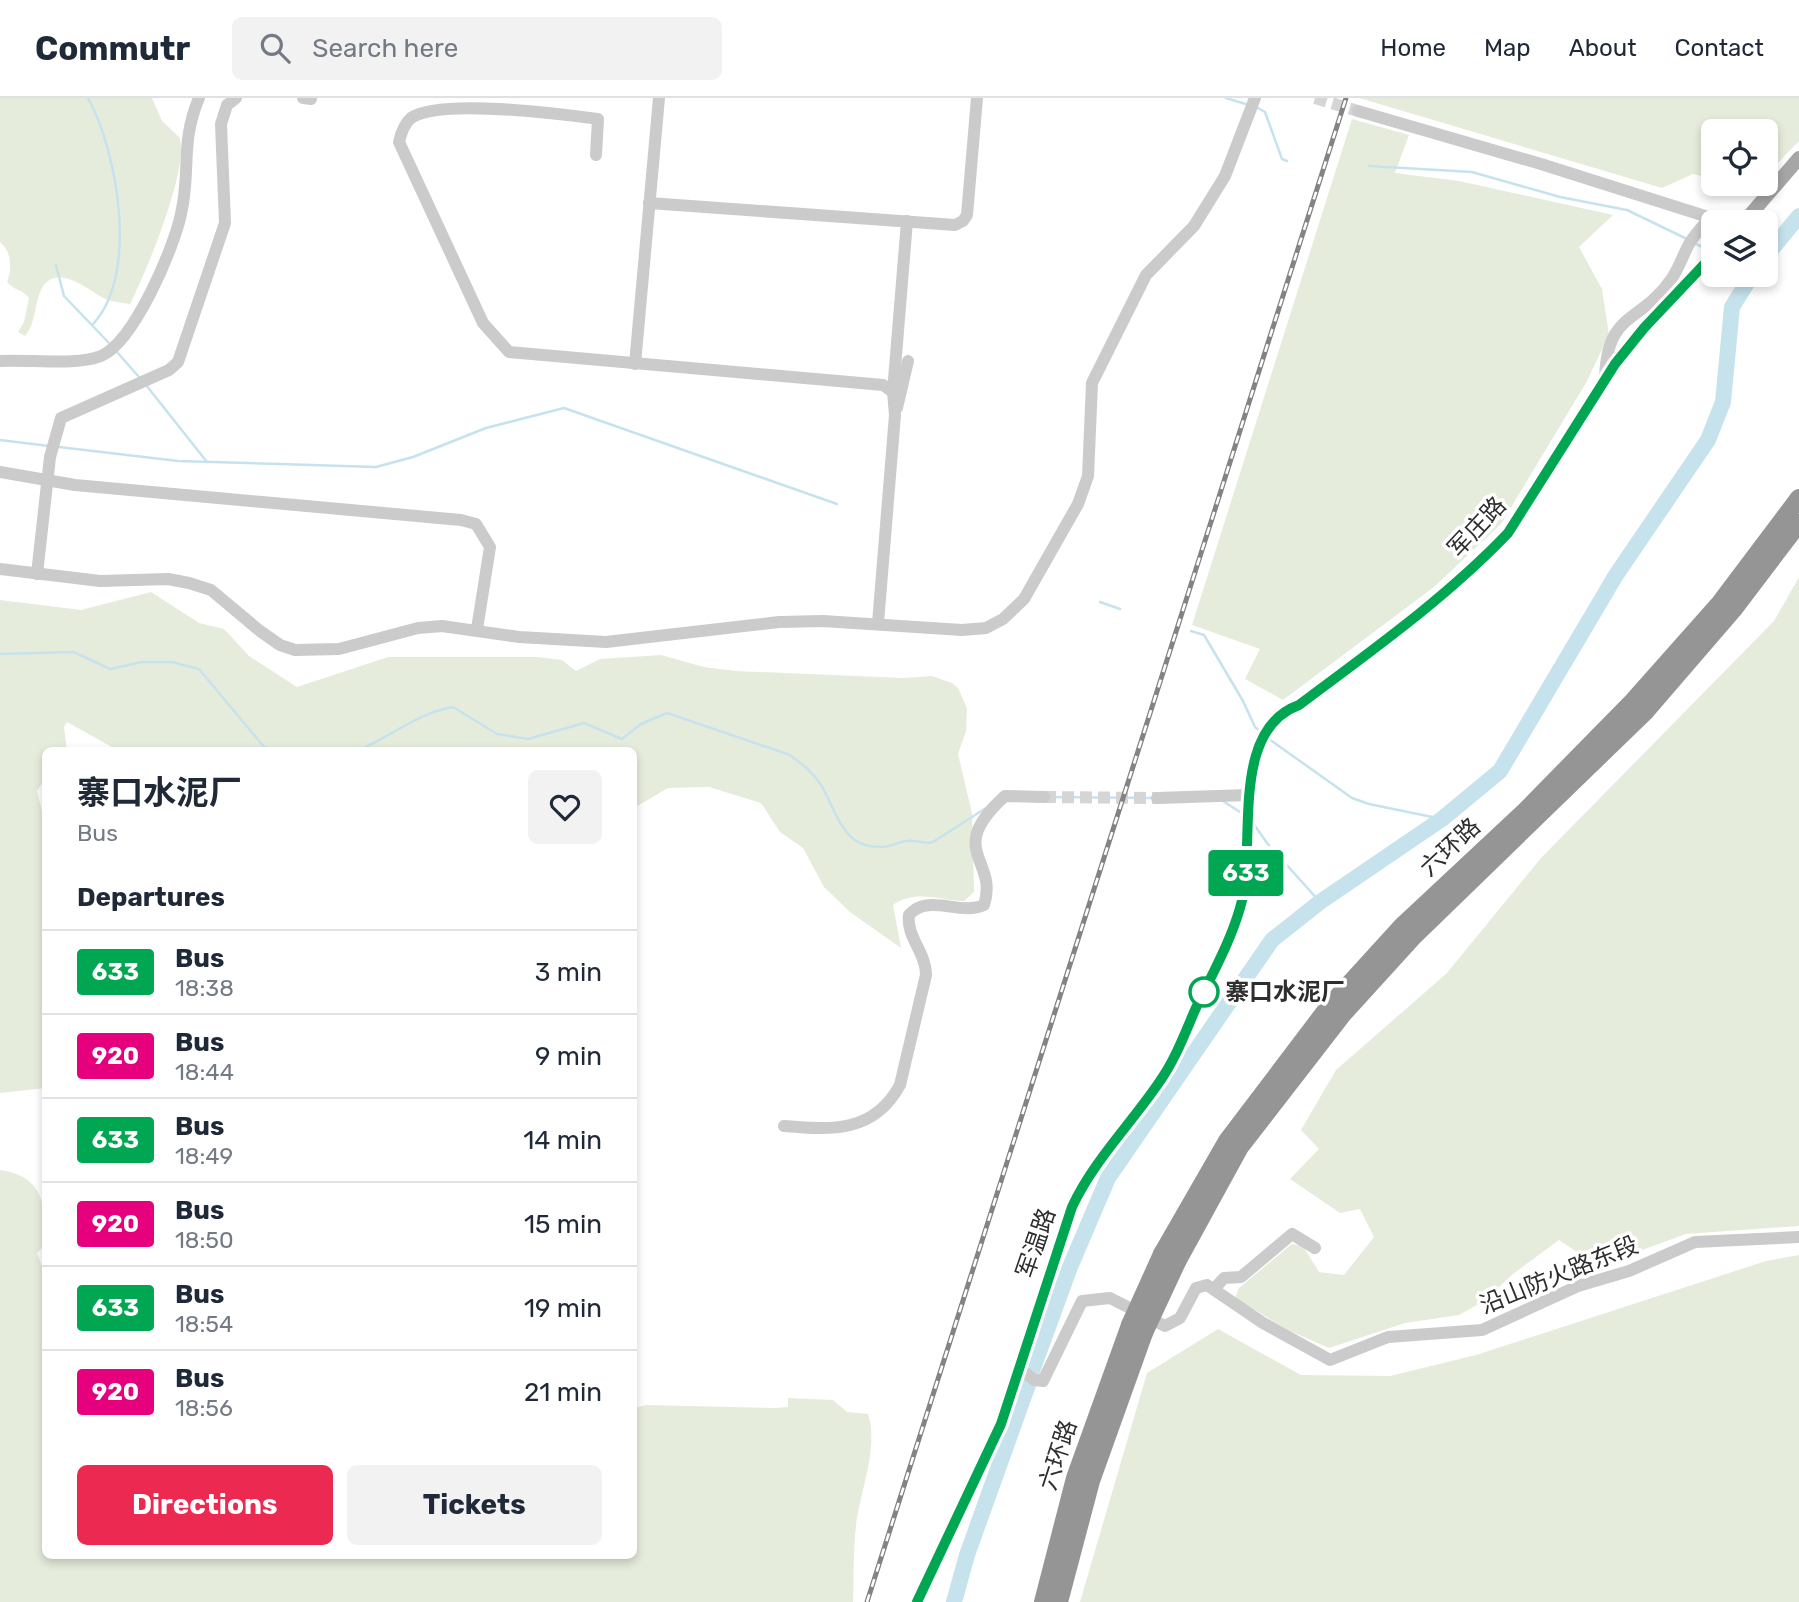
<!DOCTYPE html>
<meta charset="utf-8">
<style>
:root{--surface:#fff;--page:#f2f2f3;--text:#1f2937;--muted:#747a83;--line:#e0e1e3;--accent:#ec2950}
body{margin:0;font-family:Rubik,"Noto Sans SC",sans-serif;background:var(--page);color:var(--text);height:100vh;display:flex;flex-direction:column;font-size:26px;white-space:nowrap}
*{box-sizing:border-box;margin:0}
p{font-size:23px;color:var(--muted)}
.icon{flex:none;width:38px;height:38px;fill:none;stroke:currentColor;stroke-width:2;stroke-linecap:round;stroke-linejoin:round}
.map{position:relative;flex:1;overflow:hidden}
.panel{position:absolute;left:42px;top:649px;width:595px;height:812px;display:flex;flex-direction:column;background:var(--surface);border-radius:10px;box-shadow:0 4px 10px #0003}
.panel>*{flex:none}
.badge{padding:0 14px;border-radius:5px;font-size:24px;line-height:46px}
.controls{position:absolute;left:1701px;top:21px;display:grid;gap:14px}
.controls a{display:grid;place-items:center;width:77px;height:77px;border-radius:10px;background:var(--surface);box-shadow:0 4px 10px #0003;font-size:35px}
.map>.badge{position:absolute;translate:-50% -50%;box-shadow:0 0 0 4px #fff}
h2{padding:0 35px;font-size:26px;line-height:63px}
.round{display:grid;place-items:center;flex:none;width:74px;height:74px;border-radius:10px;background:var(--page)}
.headline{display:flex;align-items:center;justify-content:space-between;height:119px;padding:0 35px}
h1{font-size:33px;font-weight:700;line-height:52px}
.action{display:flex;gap:14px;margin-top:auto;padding:14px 35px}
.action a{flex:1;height:80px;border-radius:10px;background:var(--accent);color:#fff;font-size:28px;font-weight:700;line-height:80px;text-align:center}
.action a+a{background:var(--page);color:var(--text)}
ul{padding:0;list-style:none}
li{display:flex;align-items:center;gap:21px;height:84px;padding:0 35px;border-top:2px solid var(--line)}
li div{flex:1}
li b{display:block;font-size:26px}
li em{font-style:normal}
li .badge{min-width:77px;font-weight:700;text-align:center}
header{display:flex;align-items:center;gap:42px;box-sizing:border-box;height:98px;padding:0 35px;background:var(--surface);border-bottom:2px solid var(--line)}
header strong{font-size:33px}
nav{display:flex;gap:38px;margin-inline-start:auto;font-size:24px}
.search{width:490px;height:63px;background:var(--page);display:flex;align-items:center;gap:18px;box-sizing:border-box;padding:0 24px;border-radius:10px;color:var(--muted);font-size:26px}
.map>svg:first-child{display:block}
.green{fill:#e6ecdb}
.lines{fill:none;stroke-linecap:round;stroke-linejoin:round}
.stream{stroke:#c6e3ed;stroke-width:2.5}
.river{stroke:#c6e3ed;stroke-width:16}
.minor-tunnel{stroke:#d5d5d5;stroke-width:12;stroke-dasharray:12 6;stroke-linecap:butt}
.minor{stroke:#cbcbcb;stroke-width:12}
.major{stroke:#a6a6a6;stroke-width:14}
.highway{stroke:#959595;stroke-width:18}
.rail-casing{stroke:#838383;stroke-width:5}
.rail{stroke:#fff;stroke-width:2.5;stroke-dasharray:8;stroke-linecap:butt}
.highway-bridge{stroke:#959595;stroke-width:18}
.line-casing{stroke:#fff;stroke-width:16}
.line{stroke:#00a651;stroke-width:10}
.stop-dot{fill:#fff;stroke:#00a651;stroke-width:3.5}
.labels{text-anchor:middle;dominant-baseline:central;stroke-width:7;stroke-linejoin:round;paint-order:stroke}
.street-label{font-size:24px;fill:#2e2e2e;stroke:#fff}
.stop-label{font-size:24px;font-weight:bold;fill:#2e2e2e;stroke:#fff;text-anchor:start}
</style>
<header>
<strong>Commutr</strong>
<div class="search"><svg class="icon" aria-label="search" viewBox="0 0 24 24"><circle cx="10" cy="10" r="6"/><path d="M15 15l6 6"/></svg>Search here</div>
<nav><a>Home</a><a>Map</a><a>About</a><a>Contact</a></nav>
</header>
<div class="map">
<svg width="1799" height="1504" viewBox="0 0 1799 1504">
<rect width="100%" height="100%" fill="#fff"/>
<g class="green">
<path d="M0 0H152L162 23 179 39C191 67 145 177 130 206 123 205 115 204 108 202 91 195 56 161 41 192 34 208 36 225 25 238L18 234 24 224 29 200C22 191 13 192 7 184 12 172 12 153 0 144Z"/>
<path d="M1359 0H1799V43L1766 77V33H1713V81L1693 76 1662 90Z"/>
<path d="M1352 21 1409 37 1395 75 1459 83 1613 117 1579 149 1602 191 1609 237 1586 285 1501 426 1434 489 1283 602 1245 581 1260 551 1192 527Z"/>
<path d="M1799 479V1128L1686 1136 1598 1168 1559 1142 1513 1176 1484 1203 1459 1217 1405 1225 1329 1250 1288 1232 1235 1200 1239 1190 1292 1146 1303 1148 1319 1174 1344 1177 1374 1139 1360 1111 1340 1115 1290 1081 1319 1051 1301 1032 1336 972 1447 875 1541 760 1774 523Z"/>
<path d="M151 494 199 525 224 531 249 558 297 589 388 559H538L562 562 576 573 600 561 661 557 704 569 736 573 903 580 932 578 952 585 958 590 967 610 966 633 958 656 972 715 974 794 964 803C939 802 915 791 893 807L901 850 850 814 824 789 803 750 780 734 761 705 709 689 668 690 634 710V653H119L67 624 64 629 67 653H46L45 681 37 693 46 729 45 990 0 995V502L81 512Z"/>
<path d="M0 1072C45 1078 46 1110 45 1147L37 1155 46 1179V1458H634V1310L646 1307 775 1310 788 1309V1300L833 1302 847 1314 868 1316C879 1350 860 1393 856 1428 853 1453 854 1479 853 1504H0Z"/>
<path d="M1799 1157V1504H1080L1147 1275 1218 1231 1301 1277 1390 1278 1476 1257 1766 1163Z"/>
</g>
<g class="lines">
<g class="stream">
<path d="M88 0C118 55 139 177 93 226"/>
<path d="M1226 0 1249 7"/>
<path d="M1256 9 1265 14 1282 61 1287 63"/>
<path d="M1369 68 1472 74 1560 99 1627 112 1687 141"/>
<path d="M1696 146 1709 152"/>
<path d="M56 167 64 198 109 245"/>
<path d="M116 253 139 279"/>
<path d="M146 287 207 364"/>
<path d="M0 342 49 348"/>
<path d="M59 349 178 363 376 369 413 359 486 330 564 310 837 406"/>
<path d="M1100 504 1120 511"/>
<path d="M1191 533 1204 537 1243 603 1255 629 1261 634"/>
<path d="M0 556 74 554 110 571 142 564H172L199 571 264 649 276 653"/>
<path d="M1269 641 1352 700 1369 706 1442 721"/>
<path d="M357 653C390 639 418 615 453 609L497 636 528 641 584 625 622 641 641 626 667 615 790 657C802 666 813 674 821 687 837 713 841 750 881 749 890 749 898 744 907 743 917 741 923 747 933 744L986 710"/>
<path d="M1048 699 1154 700"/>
<path d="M1223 703 1243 716"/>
<path d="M1253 725 1267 745 1320 804"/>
</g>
<g class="river">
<path d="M1766 158 1799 118"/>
<path d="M1032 1273 1070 1169 1108 1080 1272 842 1320 804 1442 721 1500 673 1616 477 1708 342 1723 304 1732 209 1752 177"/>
<path d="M954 1504 967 1457 1029 1284"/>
</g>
<g class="minor-tunnel">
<path d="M1315 0 1358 13"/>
<path d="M1044 699 1157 700"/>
</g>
<g class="minor">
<path d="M303 0 311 1"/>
<path d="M1358 13 1541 66 1724 124"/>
<path d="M596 57 598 21C560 16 440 0 411 20 404 26 401 35 399 44L483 225 509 254 883 287 893 294 895 317 878 525"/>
<path d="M649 105 955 127 963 123 967 117 977 0"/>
<path d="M0 263C29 261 76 268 101 258 134 244 174 150 181 116 191 73 180 45 199 0"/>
<path d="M635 266 659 0"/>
<path d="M1605 283C1606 211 1641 227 1672 180 1679 170 1683 157 1689 146 1694 137 1702 129 1709 121"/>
<path d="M893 294 907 123"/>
<path d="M897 310 908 263"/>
<path d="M0 374 75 387 461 422 476 426 490 449 477 531"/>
<path d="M0 471 100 483 168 481 189 485 211 492 260 533 280 547 295 552 339 551 418 530 442 528 519 539 606 544 779 524 823 523 962 532 986 530 1003 521 1024 501 1078 406 1088 378 1092 285 1146 177 1194 128 1225 78 1255 0"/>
<path d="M37 476 50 359 61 320 169 272 178 264 225 125 221 26 227 7 236 0"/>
<path d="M1157 700 1249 697"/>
<path d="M784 1028C832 1032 874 1035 900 987L926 877C926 854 906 839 909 817 928 795 960 818 984 807 999 761 944 753 1005 698L1044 699"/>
<path d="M1214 1191 1224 1180 1241 1179 1292 1136 1315 1150"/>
<path d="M1019 1269 1034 1282 1043 1283 1082 1203 1110 1200 1165 1228 1180 1220 1196 1190 1207 1187 1263 1225 1330 1262 1388 1239 1482 1232 1578 1188 1629 1173 1695 1144 1799 1139"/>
</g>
<g class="major">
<path d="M1744 124 1799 60"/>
<path d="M917 1504 1001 1326 1072 1109C1094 1062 1131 1026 1160 983 1174 963 1183 938 1193 917 1210 882 1230 847 1240 810 1258 752 1228 633 1299 607 1371 554 1446 500 1508 435L1615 266 1644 230 1713 157"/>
</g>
<g class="highway">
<path d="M1162 1156 1227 1043 1330 907 1402 828 1525 713 1633 603 1720 505 1799 400"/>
<path d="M1177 1164 1240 1049 1343 916 1414 838 1646 613 1733 512 1799 425"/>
<path d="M1043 1504 1075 1380 1130 1227"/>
<path d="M1059 1504 1091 1383 1144 1235"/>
</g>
<defs>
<path id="rail" d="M867 1504 1346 0"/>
</defs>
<use href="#rail" class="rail-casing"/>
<use href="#rail" class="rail"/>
<g class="highway-bridge">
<path d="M1130 1227 1162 1156"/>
<path d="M1144 1235 1177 1164"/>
</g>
</g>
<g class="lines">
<defs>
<path id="line" d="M917 1504 1001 1326 1072 1109C1094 1062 1131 1026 1160 983 1175 962 1185 935 1195 912 1211 878 1230 845 1240 810 1258 752 1227 633 1299 607 1371 553 1446 500 1508 435L1615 266 1644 230 1713 157"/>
</defs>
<use href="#line" class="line-casing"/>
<use href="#line" class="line"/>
</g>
<circle class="stop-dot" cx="1204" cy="894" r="14"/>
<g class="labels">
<g class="street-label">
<text transform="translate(1477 429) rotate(-47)">军庄路</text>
<text transform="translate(1450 749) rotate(-43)">六环路</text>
<text transform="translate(1036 1145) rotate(-71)">军温路</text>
<text transform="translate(1559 1177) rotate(-22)">沿山防火路东段</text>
<text transform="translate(1058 1357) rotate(-72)">六环路</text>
</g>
<g class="stop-label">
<text x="1225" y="894">寨口水泥厂</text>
</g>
</g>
</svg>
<div class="controls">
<a><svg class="icon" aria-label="locate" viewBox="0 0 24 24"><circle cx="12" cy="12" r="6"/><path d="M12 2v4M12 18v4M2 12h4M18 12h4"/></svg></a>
<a><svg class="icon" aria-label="layers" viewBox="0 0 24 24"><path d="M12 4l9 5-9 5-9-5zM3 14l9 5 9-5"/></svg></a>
</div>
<b class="badge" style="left:1246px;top:775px;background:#00a651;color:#fff">633</b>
<section class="panel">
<div class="headline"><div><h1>寨口水泥厂</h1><p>Bus</p></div><a class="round"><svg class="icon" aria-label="heart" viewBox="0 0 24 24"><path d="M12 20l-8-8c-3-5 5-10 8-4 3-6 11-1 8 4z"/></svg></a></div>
<h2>Departures</h2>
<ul>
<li><span class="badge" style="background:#00a651;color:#fff">633</span><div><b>Bus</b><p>18:38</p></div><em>3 min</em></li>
<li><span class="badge" style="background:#e6007e;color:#fff">920</span><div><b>Bus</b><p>18:44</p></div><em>9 min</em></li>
<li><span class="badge" style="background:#00a651;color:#fff">633</span><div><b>Bus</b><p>18:49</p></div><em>14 min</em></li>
<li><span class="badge" style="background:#e6007e;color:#fff">920</span><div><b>Bus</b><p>18:50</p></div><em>15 min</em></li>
<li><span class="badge" style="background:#00a651;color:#fff">633</span><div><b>Bus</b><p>18:54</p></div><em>19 min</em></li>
<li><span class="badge" style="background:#e6007e;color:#fff">920</span><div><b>Bus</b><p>18:56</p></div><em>21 min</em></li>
</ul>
<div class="action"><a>Directions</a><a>Tickets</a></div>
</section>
</div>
